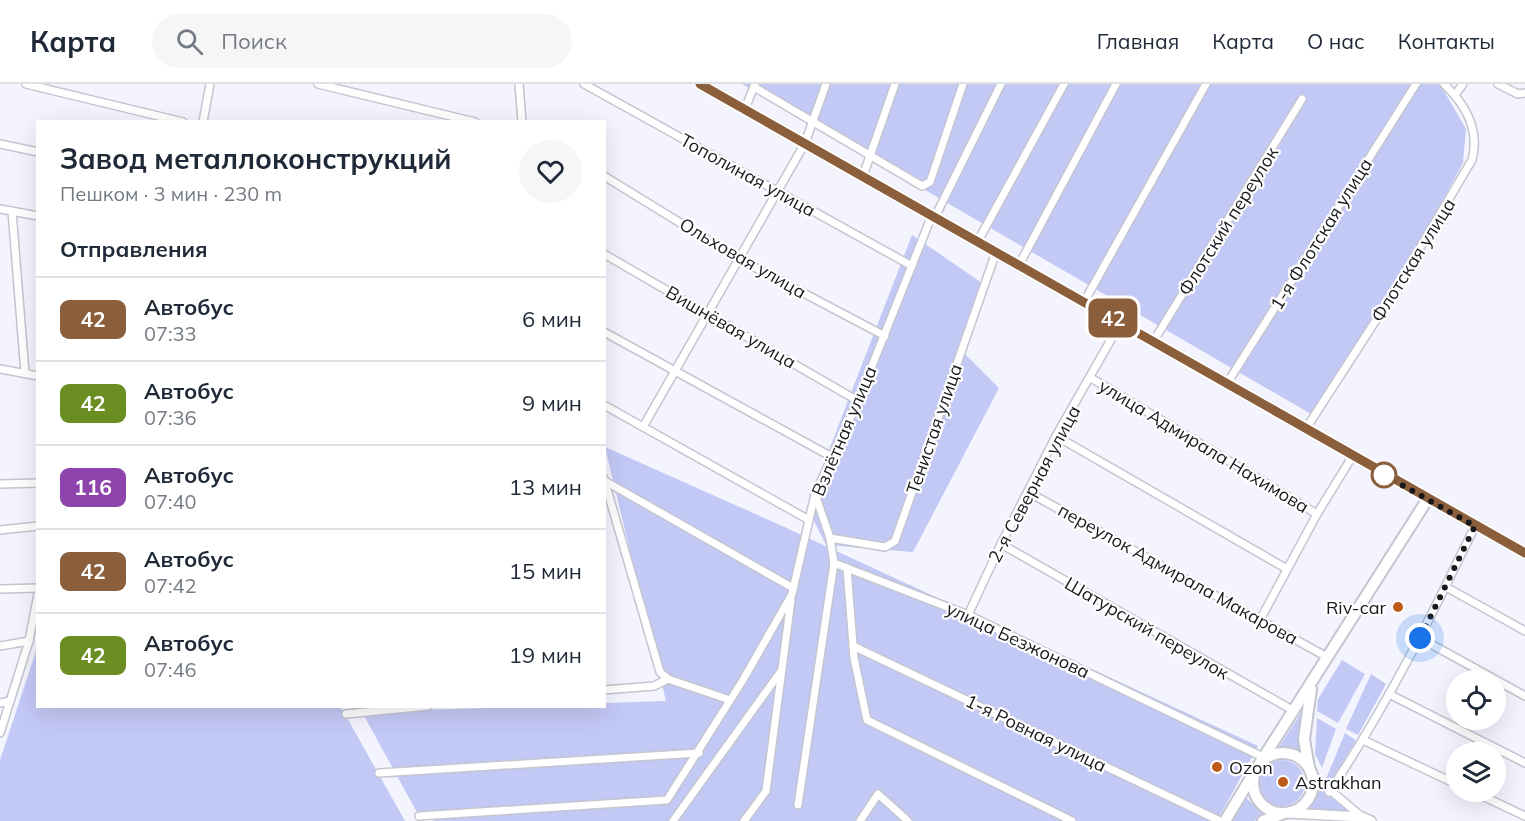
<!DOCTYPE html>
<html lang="ru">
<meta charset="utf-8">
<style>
:root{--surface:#fff;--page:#f6f6f7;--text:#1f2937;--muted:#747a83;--line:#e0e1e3}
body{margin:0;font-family:Mulish,sans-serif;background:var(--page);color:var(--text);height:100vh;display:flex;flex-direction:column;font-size:22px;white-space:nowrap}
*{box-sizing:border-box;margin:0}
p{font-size:20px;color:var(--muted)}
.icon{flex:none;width:33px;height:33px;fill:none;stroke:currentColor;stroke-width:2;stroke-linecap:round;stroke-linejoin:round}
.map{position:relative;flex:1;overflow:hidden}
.side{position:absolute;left:36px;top:36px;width:570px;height:588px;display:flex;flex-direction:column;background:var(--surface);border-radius:0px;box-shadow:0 6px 24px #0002}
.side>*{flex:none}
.badge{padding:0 12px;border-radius:9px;font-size:21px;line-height:39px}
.fabs{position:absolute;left:1446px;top:586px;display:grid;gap:12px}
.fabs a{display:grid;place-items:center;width:60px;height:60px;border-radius:50%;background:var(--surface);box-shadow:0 6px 24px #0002;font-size:30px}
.you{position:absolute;width:30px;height:30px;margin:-15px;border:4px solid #fff;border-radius:50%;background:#1a73e8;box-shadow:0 0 0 9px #1a73e833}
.map>.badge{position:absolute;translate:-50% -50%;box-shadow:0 0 0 3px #fff}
h2{padding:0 24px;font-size:22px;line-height:54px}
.round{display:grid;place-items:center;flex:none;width:63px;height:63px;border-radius:32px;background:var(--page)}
.headline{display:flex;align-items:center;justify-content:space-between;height:102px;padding:0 24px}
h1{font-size:28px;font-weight:700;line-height:45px}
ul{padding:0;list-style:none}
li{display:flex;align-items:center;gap:18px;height:84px;padding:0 24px;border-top:2px solid var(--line)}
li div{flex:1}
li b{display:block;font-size:22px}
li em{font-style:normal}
li .badge{min-width:66px;font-weight:700;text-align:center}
header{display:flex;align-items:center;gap:36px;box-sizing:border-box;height:84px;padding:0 30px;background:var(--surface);border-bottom:2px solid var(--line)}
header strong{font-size:28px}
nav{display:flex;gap:33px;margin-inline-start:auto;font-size:21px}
.search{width:420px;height:54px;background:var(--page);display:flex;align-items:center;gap:15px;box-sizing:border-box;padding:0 21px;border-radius:33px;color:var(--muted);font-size:22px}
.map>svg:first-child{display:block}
.green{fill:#c3c9f5}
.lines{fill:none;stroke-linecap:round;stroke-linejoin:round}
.minor-casing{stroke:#c3c5d0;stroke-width:10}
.tertiary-casing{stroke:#c3c5d0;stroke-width:12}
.secondary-casing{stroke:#c3c5d0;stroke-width:14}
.minor{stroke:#fff;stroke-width:7}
.tertiary{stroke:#fff;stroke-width:9}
.secondary{stroke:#fff;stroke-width:10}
.line-casing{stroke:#fff;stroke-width:14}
.line{stroke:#8b5e3c;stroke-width:9}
.walk{stroke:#18191d;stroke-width:6;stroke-dasharray:0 10.8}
.stop-dot{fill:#fff;stroke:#8b5e3c;stroke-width:3}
.poi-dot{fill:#bd5c1a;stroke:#fff;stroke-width:2}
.labels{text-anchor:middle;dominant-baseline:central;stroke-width:4.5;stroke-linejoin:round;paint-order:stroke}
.street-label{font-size:18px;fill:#18191d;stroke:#fff}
.poi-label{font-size:18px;fill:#18191d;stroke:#fff;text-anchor:start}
</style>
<header>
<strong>Карта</strong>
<div class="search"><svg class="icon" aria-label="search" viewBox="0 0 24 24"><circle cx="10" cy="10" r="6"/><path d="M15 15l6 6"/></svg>Поиск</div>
<nav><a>Главная</a><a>Карта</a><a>О нас</a><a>Контакты</a></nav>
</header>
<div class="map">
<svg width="1525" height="737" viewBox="0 0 1525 737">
<rect width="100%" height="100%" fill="#f3f4fe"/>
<g class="green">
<path d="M742 0H1440L1466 45 1463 79 1393 207 1311 330Z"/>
<path d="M912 151 982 199 958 263 999 304 913 468 826 461 807 423Z"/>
<path d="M605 363 780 441 1258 662 1217 737H435L419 732 362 628 516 623 604 622 605 619 666 617Z"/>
<path d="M37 564 38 622 341 623 405 737H0V676Z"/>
<path d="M1342 576 1365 590 1338 639 1317 627 1318 615Z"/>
<path d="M1371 590 1386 600 1358 651 1346 645Z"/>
<path d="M1304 624 1301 668 1279 663Z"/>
<path d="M1317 634 1336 645 1322 684 1315 670Z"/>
<path d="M1345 649 1356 656 1331 700 1326 695Z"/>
<circle cx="1282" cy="699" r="23"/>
<path d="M1318 703 1347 726 1346 728 1309 725Z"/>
<path d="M1246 714 1266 731 1254 737H1232Z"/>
</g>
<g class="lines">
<defs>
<g id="minor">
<path d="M26 0 183 38"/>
<path d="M318 0 475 38"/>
<path d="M519 0 522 38"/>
<path d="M584 0 912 182"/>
<path d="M1498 0 1518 10 1525 9"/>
<path d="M754 3 922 102 930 98 963 0"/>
<path d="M1455 11 1463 0"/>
<path d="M745 25 755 0"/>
<path d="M203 38 210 0"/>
<path d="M0 60 38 68"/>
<path d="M604 92 739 175 885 252"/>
<path d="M863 92 895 0"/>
<path d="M0 125 38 132"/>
<path d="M12 127 25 289"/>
<path d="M935 133 1001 0"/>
<path d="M978 157 1064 0"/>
<path d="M604 170 858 317"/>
<path d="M1019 181 1116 0"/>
<path d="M1084 218 1206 0"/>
<path d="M604 248 832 373"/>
<path d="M1153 258 1302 15"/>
<path d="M0 285 38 292"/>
<path d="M1091 294 1317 430"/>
<path d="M1226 301 1416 0"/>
<path d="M604 321 809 436"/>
<path d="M643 343 805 59 826 0"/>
<path d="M1305 346 1391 213 1472 76C1480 46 1466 21 1444 0"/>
<path d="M1056 352 1287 485"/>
<path d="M604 395 660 588 668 595 730 616"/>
<path d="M605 397 793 504"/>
<path d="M0 400 38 399"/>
<path d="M1028 408 1327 573"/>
<path d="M815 410 830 454 834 479 968 531 1263 673 1280 669"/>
<path d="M0 446 38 442"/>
<path d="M830 454 885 463 895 457 996 168"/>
<path d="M1001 460 1294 627"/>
<path d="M847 484 854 574 867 636 1072 737"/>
<path d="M1446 503 1525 547"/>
<path d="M0 505 38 504"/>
<path d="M968 531 1001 460 1056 352 1121 238"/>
<path d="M1260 536 1317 430 1352 373"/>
<path d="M1420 554 1525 612"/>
<path d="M0 562 29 557"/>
<path d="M853 562 1220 737"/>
<path d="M604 606 654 602 668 595"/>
<path d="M1389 610 1525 679"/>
<path d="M0 619 10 617"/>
<path d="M346 630 428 622"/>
<path d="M0 649 29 557 38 510"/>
<path d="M1363 656 1456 700"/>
<path d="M379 689 699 669"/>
<path d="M1311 690 1362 733"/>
<path d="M1329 708C1386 624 1431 533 1475 442"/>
<path d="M1474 708 1525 732"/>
<path d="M798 721 834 479"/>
<path d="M419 732 667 716 743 596 792 510 815 410 858 317 932 131"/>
<path d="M673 737 781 587"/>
<path d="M744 737 766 707 791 516"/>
<path d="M860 737 878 710 908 737"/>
</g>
<path id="tertiary" d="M1288 729 1362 733 1371 737"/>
<g id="secondary">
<path d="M700 0 1525 469"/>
<circle cx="1283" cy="699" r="30"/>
<path d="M1260 679 1427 416"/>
<path d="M1309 684 1304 655 1311 605"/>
<path d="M1225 737 1252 692"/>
<path d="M1263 737 1282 730"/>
</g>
</defs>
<use href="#minor" class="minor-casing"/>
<use href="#tertiary" class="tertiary-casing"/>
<use href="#secondary" class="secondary-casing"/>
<use href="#minor" class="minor"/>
<use href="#tertiary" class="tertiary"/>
<use href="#secondary" class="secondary"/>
</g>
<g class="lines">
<defs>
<path id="line" d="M700 0 1525 469"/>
</defs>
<use href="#line" class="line-casing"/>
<use href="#line" class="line"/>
<path class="walk" d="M1384 391 1475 442 1420 554"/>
</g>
<circle class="stop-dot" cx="1384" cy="391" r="12"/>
<g class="poi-dot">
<circle cx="1398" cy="523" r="6"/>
<circle cx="1217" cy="683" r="6"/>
<circle cx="1283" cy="698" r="6"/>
</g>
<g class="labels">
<g class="street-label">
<text transform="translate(748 91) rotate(29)">Тополиная улица</text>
<text transform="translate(1228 137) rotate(-58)">Флотский переулок</text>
<text transform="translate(1321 150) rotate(-58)">1-я Флотская улица</text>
<text transform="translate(743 174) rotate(30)">Ольховая улица</text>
<text transform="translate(1413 176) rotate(-58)">Флотская улица</text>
<text transform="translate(731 243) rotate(30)">Вишнёвая улица</text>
<text transform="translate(934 345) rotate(-71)">Тенистая улица</text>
<text transform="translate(844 347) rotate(-67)">Взлётная улица</text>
<text transform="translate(1204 362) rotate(31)">улица Адмирала Нахимова</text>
<text transform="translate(1034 400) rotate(-62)">2-я Северная улица</text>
<text transform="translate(1178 490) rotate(29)">переулок Адмирала Макарова</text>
<text transform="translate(1147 544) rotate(30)">Шатурский переулок</text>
<text transform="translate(1018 556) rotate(25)">улица Безжонова</text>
<text transform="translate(1036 649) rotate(26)">1-я Ровная улица</text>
</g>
<g class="poi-label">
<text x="1386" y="523" text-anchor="end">Riv-car</text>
<text x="1229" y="683">Ozon</text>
<text x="1295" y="698">Astrakhan</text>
</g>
</g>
</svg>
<div class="fabs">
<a><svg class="icon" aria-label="locate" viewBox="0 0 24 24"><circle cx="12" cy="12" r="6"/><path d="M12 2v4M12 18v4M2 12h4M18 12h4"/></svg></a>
<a><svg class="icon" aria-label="layers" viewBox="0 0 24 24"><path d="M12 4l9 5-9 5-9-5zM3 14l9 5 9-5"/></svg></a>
</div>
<div class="you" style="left:1420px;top:554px"></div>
<b class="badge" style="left:1113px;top:234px;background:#8b5e3c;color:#fff">42</b>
<section class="side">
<div class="headline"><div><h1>Завод металлоконструкций</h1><p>Пешком · 3 мин · 230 m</p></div><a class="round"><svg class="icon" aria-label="heart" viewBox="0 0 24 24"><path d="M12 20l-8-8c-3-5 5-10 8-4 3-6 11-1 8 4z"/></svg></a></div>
<h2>Отправления</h2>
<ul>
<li><span class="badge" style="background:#8b5e3c;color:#fff">42</span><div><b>Автобус</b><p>07:33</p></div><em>6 мин</em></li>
<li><span class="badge" style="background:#6b8e23;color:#fff">42</span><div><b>Автобус</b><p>07:36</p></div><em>9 мин</em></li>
<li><span class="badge" style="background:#8e44ad;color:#fff">116</span><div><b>Автобус</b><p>07:40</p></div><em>13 мин</em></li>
<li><span class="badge" style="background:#8b5e3c;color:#fff">42</span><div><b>Автобус</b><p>07:42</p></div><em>15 мин</em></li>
<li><span class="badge" style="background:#6b8e23;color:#fff">42</span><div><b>Автобус</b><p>07:46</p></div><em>19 мин</em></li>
</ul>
</section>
</div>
